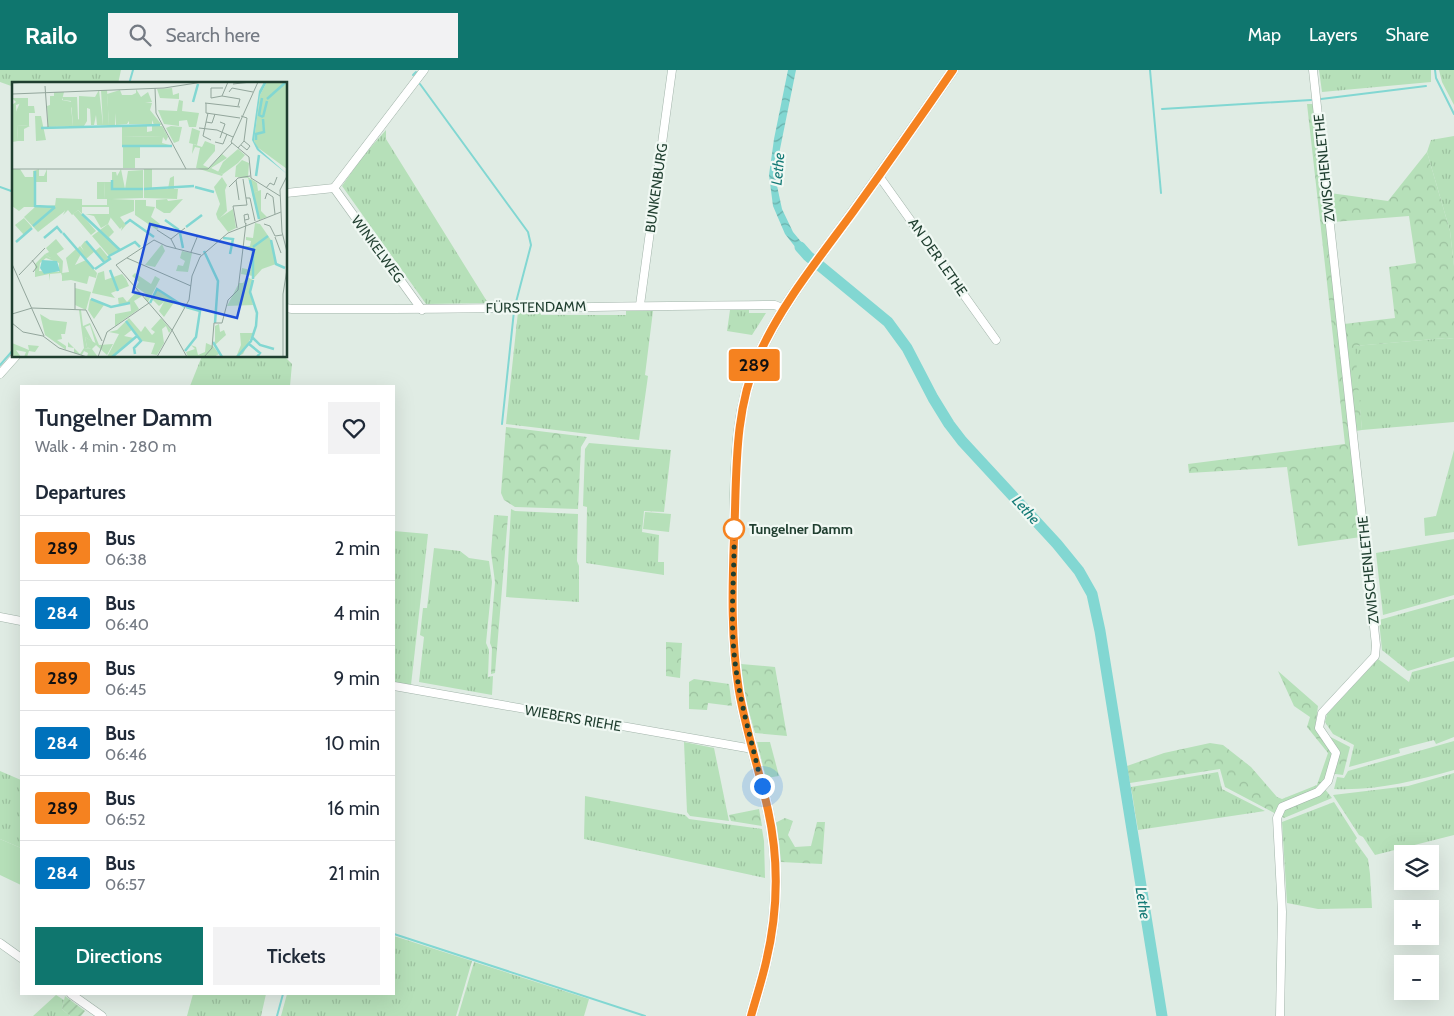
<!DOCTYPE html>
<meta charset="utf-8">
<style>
:root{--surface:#fff;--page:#f2f2f3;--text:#1f2937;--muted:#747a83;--line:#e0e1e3;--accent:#0f766e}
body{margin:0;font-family:Cabin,sans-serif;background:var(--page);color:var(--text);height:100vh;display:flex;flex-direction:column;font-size:19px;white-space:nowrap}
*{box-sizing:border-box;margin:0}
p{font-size:16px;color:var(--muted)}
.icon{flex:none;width:28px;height:28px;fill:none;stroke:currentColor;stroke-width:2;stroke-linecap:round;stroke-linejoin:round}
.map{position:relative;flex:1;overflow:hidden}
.sheet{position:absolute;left:20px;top:315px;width:375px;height:610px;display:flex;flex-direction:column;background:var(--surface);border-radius:0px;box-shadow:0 5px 20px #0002}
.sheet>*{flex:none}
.badge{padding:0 10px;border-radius:4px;font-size:18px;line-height:32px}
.fabs{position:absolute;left:1394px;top:775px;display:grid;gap:10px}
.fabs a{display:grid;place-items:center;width:45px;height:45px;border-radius:0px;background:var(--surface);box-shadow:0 5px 20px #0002;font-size:25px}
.you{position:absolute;width:25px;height:25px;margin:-12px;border:4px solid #fff;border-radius:50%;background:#1a73e8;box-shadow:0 0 0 8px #1a73e833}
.map>.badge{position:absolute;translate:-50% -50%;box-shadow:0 0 0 2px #fff}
h2{padding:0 15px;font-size:19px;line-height:45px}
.round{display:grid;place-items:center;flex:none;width:52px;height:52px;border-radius:0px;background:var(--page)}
.summary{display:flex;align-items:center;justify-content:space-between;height:85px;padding:0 15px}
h1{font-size:24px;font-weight:600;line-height:38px}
.cta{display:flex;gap:10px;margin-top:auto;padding:10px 15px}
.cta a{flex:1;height:58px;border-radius:0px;background:var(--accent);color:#fff;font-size:20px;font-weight:600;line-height:58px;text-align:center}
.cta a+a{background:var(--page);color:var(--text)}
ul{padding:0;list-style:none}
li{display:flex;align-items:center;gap:15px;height:65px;padding:0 15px;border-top:1px solid var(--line)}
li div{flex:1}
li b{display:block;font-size:19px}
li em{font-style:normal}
li .badge{min-width:55px;font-weight:700;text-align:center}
header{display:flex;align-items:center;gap:30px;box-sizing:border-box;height:70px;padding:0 25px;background:var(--accent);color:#fff}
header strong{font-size:24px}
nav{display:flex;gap:28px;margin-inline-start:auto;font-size:18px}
.search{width:350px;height:45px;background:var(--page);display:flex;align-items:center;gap:12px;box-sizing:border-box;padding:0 18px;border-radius:0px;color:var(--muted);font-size:19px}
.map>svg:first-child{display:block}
.grass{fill:url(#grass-tufts)}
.forest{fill:url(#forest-crowns)}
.garden{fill:url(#garden-furrows)}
.pitch{fill:#b6e0b9}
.water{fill:url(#water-waves)}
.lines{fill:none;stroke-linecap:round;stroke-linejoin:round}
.stream{stroke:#82d7d2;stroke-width:2}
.river{stroke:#82d7d2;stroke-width:11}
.street-casing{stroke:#a2b4aa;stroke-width:9}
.secondary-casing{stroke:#a0bcac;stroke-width:11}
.street{stroke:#fff;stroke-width:8}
.secondary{stroke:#fff;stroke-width:10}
.line-casing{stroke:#fff;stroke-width:11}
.line{stroke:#f58220;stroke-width:8}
.walk{stroke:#1f3e2f;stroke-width:5;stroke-dasharray:0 9}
.stop-dot{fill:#fff;stroke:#f58220;stroke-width:2.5}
.labels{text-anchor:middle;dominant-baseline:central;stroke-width:4.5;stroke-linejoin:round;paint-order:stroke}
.street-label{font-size:14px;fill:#1f3e2f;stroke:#f0f8f3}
.stop-label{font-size:14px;font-weight:bold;fill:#1f3e2f;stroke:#f0f8f3;text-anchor:start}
.water-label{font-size:15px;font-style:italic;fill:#147a76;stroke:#f0f8f3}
.inset-river{fill:none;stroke:#82d7d2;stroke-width:2.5}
.inset-road{fill:none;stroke:#93a69c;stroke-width:1}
.view{fill:#1d4ed8;fill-opacity:0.15;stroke:#1d4ed8;stroke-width:2.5}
.inset-edge{fill:none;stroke:#1f3e2f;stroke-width:2.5}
</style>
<header>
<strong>Railo</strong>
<div class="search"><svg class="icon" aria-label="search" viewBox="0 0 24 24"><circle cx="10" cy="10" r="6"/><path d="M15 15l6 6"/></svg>Search here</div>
<nav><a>Map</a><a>Layers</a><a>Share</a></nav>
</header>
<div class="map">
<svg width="1454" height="946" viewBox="0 0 1454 946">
<defs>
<pattern id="grass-tufts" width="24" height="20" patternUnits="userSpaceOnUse" patternTransform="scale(1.25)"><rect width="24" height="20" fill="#b6e0b9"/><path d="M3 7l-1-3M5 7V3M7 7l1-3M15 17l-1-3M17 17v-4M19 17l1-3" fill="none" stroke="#9cc19f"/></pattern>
<pattern id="forest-crowns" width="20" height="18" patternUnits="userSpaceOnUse" patternTransform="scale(1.25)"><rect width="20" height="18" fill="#b6e0b9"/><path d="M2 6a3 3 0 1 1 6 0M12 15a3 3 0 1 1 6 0" fill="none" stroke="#9cc19f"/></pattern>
<pattern id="garden-furrows" width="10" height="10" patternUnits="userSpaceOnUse" patternTransform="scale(1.25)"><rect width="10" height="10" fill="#b6e0b9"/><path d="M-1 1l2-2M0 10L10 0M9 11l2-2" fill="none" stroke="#9cc19f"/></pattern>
<pattern id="water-waves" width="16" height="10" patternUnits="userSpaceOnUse" patternTransform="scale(1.25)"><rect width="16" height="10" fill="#82d7d2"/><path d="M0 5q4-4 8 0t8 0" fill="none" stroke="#6ab0ab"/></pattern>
</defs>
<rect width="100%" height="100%" fill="#e0ece4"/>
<g class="grass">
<path d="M0 0H121L118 14H14V17L0 12Z"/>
<path d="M1319 0H1431V12L1322 22Z"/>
<path d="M1439 0H1454V35L1442 12Z"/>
<path d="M386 60V69L488 233 426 234 342 116 363 86Z"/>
<path d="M1454 66V196L1450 161 1427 82 1431 70Z"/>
<path d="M730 240H749V243H766L752 265 727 261Z"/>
<path d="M626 241H653L645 305 648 306 639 370 506 354 518 242H540L541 245H626Z"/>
<path d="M1446 268 1454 269V352L1362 360 1354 276Z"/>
<path d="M202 286H284L292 294 290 316H190Z"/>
<path d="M589 373 671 380 664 442 644 441 642 462 659 465 658 492H664V505L586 493 587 437 583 436 585 379Z"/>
<path d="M1454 380V462L1425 466 1424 448 1436 446Z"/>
<path d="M511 439 515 441 578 444 577 491 579 496V532L506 527Z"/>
<path d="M394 461 428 464 411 615 394 612Z"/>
<path d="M1454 469V525L1383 545 1376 483Z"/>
<path d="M434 478 460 481 469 488 489 491 492 512 486 573 489 580 488 607 493 606 492 625 419 612 424 567 420 565 423 538H427Z"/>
<path d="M1454 529V587L1408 601 1382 580 1379 550Z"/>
<path d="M1378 589 1409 612 1412 602 1454 591V667L1436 674 1434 670 1399 679 1400 683 1349 697 1354 675 1333 664 1325 652 1327 644Z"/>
<path d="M1454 671V700C1415 711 1375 721 1334 719L1337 707 1344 708 1348 701Z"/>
<path d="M684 672 714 678 729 751 690 746 687 742Z"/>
<path d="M0 701 21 710V778L0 769Z"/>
<path d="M1218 702 1222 719 1265 741 1138 760 1131 717Z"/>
<path d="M1454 703V765L1375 785 1363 767 1359 765 1333 725 1408 716Z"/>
<path d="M585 726 685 745 689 749 762 759 764 771 765 808 584 769Z"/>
<path d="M1334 732 1357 768 1355 771 1368 789 1370 804 1372 838 1318 839 1287 833 1282 752Z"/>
<path d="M394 866 472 891 456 946H281L287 924H394Z"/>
<path d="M474 892 589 929 584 946H458Z"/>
<path d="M193 924H266L261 946H187Z"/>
<path d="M56 925 64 930 62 939 70 946H33Z"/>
</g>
<g class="forest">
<path d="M1307 34H1314L1361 467 1298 476 1287 397 1189 403 1188 394 1345 374Z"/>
<path d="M1427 82 1450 161 1454 196V269L1446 268 1355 276 1362 360 1356 361 1344 254 1395 248 1389 197 1416 193 1409 146 1333 152 1330 123 1388 131Z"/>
<path d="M506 357 587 367 581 377 578 439 515 437 504 430 501 423Z"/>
<path d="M494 445 508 446 495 603 491 604 492 578 490 573 495 512 491 482Z"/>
<path d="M666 572 682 573 680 608 666 606Z"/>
<path d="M741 594 775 597 787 666 755 663 744 624Z"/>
<path d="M1278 601 1318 636 1315 659 1350 677 1343 705 1328 703 1324 718 1332 728 1284 748 1225 717 1220 699 1130 713 1127 696 1164 683 1210 673 1223 675 1251 697 1277 727 1282 729 1317 715 1328 683 1307 657 1310 647 1294 636Z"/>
<path d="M694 609 729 614 732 636 708 633 707 640 689 639V612Z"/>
<path d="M757 672H770L779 706 766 708Z"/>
<path d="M759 739 762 756 731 751 729 745Z"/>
<path d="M785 748 793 751 788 765 795 777 811 776 817 752H825L822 794 781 792 779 773 775 753Z"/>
</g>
<path class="garden" d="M65 926 85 941 81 946H70L62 939Z"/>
<g class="pitch">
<path d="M645 442 671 444 669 462 643 459Z"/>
<path d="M0 769 21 778V815L0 805Z"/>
</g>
<path class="water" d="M788 0H796L779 84 776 111 782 139 793 162 812 185 807 192 785 164 773 136 769 105 774 69Z"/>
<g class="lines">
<g class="stream">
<path d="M1150 0 1161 123"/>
<path d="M1435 0 1436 8 1454 44"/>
<path d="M413 5 416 2"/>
<path d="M129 14 133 0"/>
<path d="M420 14 528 162 531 175 515 236"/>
<path d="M1321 29 1426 16"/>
<path d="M1162 39 1311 30"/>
<path d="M0 117 14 122"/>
<path d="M0 295 14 279"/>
<path d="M502 354 514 241"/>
<path d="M394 864 645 946"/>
<path d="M277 946 283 924"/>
</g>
<path class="river" d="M800 177 808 186 888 252 907 278 933 328 949 354 962 371 1057 474 1079 501 1092 524 1100 561 1162 946"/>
<defs>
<g id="street">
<path d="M879 106 996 270"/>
<path d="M334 118 424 0"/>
<path d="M286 123 334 118 422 240"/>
<path d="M640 235 672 0"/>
<path d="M286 238 292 239C453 240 614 236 775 235L784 239"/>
<path d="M0 304 16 286"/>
<path d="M0 547 21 551"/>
<path d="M394 616 747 678 752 677"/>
<path d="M0 873 21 888"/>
<path d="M71 924 102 946"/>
<path d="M1280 946 1282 842 1277 748 1282 737 1318 722 1328 711 1336 683 1319 658 1322 643 1375 586 1376 575 1313 0"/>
</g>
<path id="secondary" d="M751 946C756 928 762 910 766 892 778 842 779 790 768 740 759 700 746 661 739 621 731 570 732 519 734 468 736 407 733 344 758 287 779 239 813 196 844 154 881 103 917 52 953 0"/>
</defs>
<use href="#street" class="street-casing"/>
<use href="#secondary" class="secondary-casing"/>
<use href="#street" class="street"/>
<use href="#secondary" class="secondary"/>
</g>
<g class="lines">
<defs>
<path id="line" d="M751 946C756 928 762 910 766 892 778 842 779 790 768 740 759 700 746 661 739 621 731 570 732 519 734 468 737 407 733 344 758 287 780 236 820 187 853 142 887 95 920 48 953 0"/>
</defs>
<use href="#line" class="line-casing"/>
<use href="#line" class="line"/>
<path class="walk" d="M734 459C735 500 730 541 734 582 738 628 752 671 762 716"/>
</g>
<circle class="stop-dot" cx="734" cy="459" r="10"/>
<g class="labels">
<g class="street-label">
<text transform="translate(1324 98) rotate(-96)">ZWISCHENLETHE</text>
<text transform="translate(656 118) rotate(-82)">BUNKENBURG</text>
<text transform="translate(378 179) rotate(54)">WINKELWEG</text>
<text transform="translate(938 187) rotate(55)">AN DER LETHE</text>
<text transform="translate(536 237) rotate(-1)">FÜRSTENDAMM</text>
<text transform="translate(1368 500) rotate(-96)">ZWISCHENLETHE</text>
<text transform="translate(573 648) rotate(10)">WIEBERS RIEHE</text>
</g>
<g class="stop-label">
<text x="749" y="459">Tungelner Damm</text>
</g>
<g class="water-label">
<text transform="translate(778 99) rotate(-85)">Lethe</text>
<text transform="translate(1026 440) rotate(48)">Lethe</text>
<text transform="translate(1143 833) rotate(81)">Lethe</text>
</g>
</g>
<g transform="translate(12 12)">
<rect width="275" height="275" fill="#e0ece4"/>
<path d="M255 0H275V87L245 65 242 59 248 13ZM160 6 161 13 167 11V17L148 16 145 7ZM124 7 129 15 136 10 140 20 133 21H140L138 28 150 43H142L140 38V42H117V39L115 42 104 43 103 31V43H97L95 12 108 8 110 13H120L124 11ZM87 8 91 43H85L84 33 82 43H79L78 27 75 26V39L72 44H67V14L83 15ZM42 10H52L50 18 65 21V30L59 25 61 44 36 45 35 24 38 23V14H42ZM10 16H16V24H22L23 31H17V44L5 43 6 59 0 60V39ZM167 18 171 19 170 29 187 31 184 45H177L175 38 167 39V44L152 42 146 28 165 29ZM110 43 135 44V50L140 49V44H150L153 49 152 54 110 55ZM159 44 170 45 167 59 162 61 154 46ZM180 46 188 49 185 63 177 61ZM111 65H128V76H123V86H111ZM226 67 233 73 226 81 211 92 206 90 211 80ZM0 87H8L13 95H21V89L27 87V94H32L35 87V100H23V125L46 123 53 129 26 150 12 135 23 125H12L7 129 0 124ZM109 87 113 107 116 89 131 88V116L100 117 122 118V129L108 135 114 143 109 149 110 145 108 147 99 136V117H93L92 100H100V90H104L105 94ZM132 87H140V107H156L158 96 162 94V107H166L165 117 132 116ZM210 95 215 103 213 108 215 129 206 138 204 132 208 122 202 105ZM249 108V129L255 135 247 138 240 111ZM155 117 156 119 171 117 158 131H152L144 126V118ZM123 118H134V124L143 125 139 135 148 142 145 148 123 133ZM66 128 84 149 79 153 61 132ZM12 136 20 145 12 153 3 143ZM243 141 248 142 259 158 264 182 250 187 241 197V194L229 192 230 186 239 188 240 168 232 167V164H238L239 159 234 158V155L241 156ZM96 142 102 150 97 155 108 168 97 174 80 154ZM44 157 52 167 38 176 33 172 37 170 34 166ZM73 159 83 169 88 165 98 177 93 180 83 169 74 177 65 167 68 164 72 169 69 164ZM150 162 153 169 143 185 133 183ZM64 167 69 172 63 183 74 178 85 191 84 196 77 194 75 202 59 198 50 199V191L57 190 54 176ZM170 169 180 171 176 190 164 189 166 183 171 184 173 179 168 176ZM92 189 93 198 110 192 114 197 117 204 99 211 103 216 80 211 86 191ZM123 191 139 202 143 194 148 197 136 220 133 216 134 212 124 205 127 200 120 194ZM235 195 241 198 238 210 241 223 215 224 227 201H231ZM63 206 79 210 74 228 63 223ZM145 208 163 219 152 235 147 229 152 220 147 224 140 217ZM125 209 130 214 122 219 127 227 103 244V232L119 229 118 221 107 224 106 216 111 215 115 220ZM78 217 92 223 82 237 76 228ZM28 232 38 238 55 240 53 252H49L50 257 45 258 54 264V268L33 253ZM117 236 129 250 133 244 140 253 143 250 139 247 149 236 159 248 157 251 154 244 150 247 152 261 145 273 139 272 143 261 130 259 121 247 112 254 122 256 102 274 95 275 107 252 97 250 105 248ZM207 242 208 250 212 248 214 253 203 263V244ZM228 251H241L231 272 224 275 229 263ZM73 255 85 262 80 267 86 275H75L76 271 72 269 70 273 62 271V266L56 265V260L68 272 72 266 79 267 75 265ZM194 261 201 264 207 272 202 275H176L174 270 183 267 179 263 184 265 186 273 193 270Z" fill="#b6e0b9"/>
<path d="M89 8H95L97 43H91ZM50 15H65L66 37 69 39 67 44H61L59 19 51 18ZM0 16H10V21L4 23 5 43 18 44 12 47V59H6L5 43H1L0 23 4 20ZM23 34H29L34 58 24 59ZM153 49 156 55 154 59 151 55 150 61 161 64H110V55L151 54ZM193 59 203 63V69L191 83 197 86 210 72 215 76 199 86 211 92 210 94 184 86 188 66 183 65 180 72 181 62 190 65ZM230 78 237 81 236 95 245 101 246 109 241 111 236 96 223 95 224 84ZM85 100H92L93 117H85ZM44 116 70 117V123H95V117H99L102 128 96 142 89 146 82 134 73 132H97V125H70V132L66 128 60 133 56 128 51 133 53 129 43 124ZM221 127 224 146 216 150 206 137ZM43 170 51 179 50 194 49 191 38 192 37 199V192L23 195V182L33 172 38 176ZM34 176 47 181V190L27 189 28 181ZM67 228H69L71 244 78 241 87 263 101 262 95 273 84 263 78 243 73 245 81 260 73 255 75 265 79 267 72 266ZM0 261 17 268 16 263 27 264 23 270 17 269 15 275H12L14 270 4 268 9 275H3L0 272Z" fill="#b6e0b9" fill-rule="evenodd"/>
<path d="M252 0H255L248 13 242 59 247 67 275 92 245 68 240 58 247 9ZM30 178 45 179 48 189 32 192 28 186Z" fill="#82d7d2"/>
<path class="inset-river" d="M250 16 247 33 251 35M255 17 274 0M181 20 186 2M251 35 255 19M29 46 148 43M244 58V52L252 50 251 37M110 64H160M23 89V124L43 125M244 94 247 73M100 98V107H131M238 98 247 137M183 105 202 110M132 107 182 104M70 132 108 168M153 138 167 148M113 142 118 138 142 155M21 144 43 125M174 145 190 133M51 151 82 187M168 151 171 166M32 156 45 145 50 151M211 156 221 157 218 172M259 158 264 182 273 186M74 159 92 180M4 160 20 146M241 165 256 154M241 166V197M192 169 206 199 203 241M97 174 123 160 128 165M83 187 98 177 96 174M98 188 106 209M79 217 99 225 118 221M138 221 145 207 173 225M114 239 129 259 122 266 123 272M241 256 248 263 262 267M201 260 210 275M237 262 248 271 245 275M173 269 184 255 188 229 174 225M100 275 125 254M225 275 239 259 244 244 245 231 238 210 241 198"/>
<path class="inset-road" d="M216 0 210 14 228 17 226 24M246 0 219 60 237 75 239 96 268 114M0 1 16 0M221 2 239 0M33 4 36 45M143 6 144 31 174 87M217 10 220 6 241 10M0 12 152 6 191 0M210 14 199 16V6H211M193 21 228 25M194 21V31L228 36M196 31 191 54 199 58M194 40 200 41 203 32M187 46 205 48 221 55M208 56 213 42 208 40M203 60 211 62 215 52M229 63 235 68 238 64 232 59M226 66 232 59 235 36 229 34M0 87H196L220 61M275 94 268 108 270 150 275 170M224 98 227 118M217 105 226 96 238 94M254 106 258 101 262 103 265 95M234 116H238L243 139M253 117 255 111 261 115 263 132M233 138 237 137 236 132 232 133 233 141 234 142M252 142 258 144 263 154 270 153M225 146 221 124 235 123 231 97M145 148 159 157 164 167M263 155 269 171M159 157 173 146M179 170 186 153M115 176 179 204M20 178 25 185 21 190M0 182 32 254M7 193 33 166M63 227V201M0 232 20 226 74 228 90 259M0 241 11 250 31 254 47 266 75 275M86 275 95 250 137 221M145 275 177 218 180 194 188 175 216 151 269 130M175 275 160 248 104 183 142 158 154 164 189 173M192 275 200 266 202 241H210L216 218 226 208 234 141M271 275V212L275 187"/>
<path class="view" d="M138 142 242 168 225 236 121 210Z"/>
<rect width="275" height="275" class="inset-edge"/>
</g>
</svg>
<div class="fabs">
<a><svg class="icon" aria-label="layers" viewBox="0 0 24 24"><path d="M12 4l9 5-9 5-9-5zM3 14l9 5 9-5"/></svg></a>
<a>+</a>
<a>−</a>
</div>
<div class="you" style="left:762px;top:716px"></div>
<b class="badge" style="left:754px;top:295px;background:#f58220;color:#111">289</b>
<section class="sheet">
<div class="summary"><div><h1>Tungelner Damm</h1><p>Walk · 4 min · 280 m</p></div><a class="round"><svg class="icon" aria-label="heart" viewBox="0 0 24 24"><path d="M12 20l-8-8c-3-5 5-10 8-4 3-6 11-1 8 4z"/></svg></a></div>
<h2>Departures</h2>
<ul>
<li><span class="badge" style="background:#f58220;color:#111">289</span><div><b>Bus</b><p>06:38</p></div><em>2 min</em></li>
<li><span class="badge" style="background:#0072bc;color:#fff">284</span><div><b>Bus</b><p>06:40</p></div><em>4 min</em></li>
<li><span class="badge" style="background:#f58220;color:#111">289</span><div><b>Bus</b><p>06:45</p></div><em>9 min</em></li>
<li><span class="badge" style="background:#0072bc;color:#fff">284</span><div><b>Bus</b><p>06:46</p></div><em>10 min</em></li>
<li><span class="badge" style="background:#f58220;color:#111">289</span><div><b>Bus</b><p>06:52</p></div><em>16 min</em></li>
<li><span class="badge" style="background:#0072bc;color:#fff">284</span><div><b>Bus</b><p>06:57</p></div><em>21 min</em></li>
</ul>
<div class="cta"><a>Directions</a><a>Tickets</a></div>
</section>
</div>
